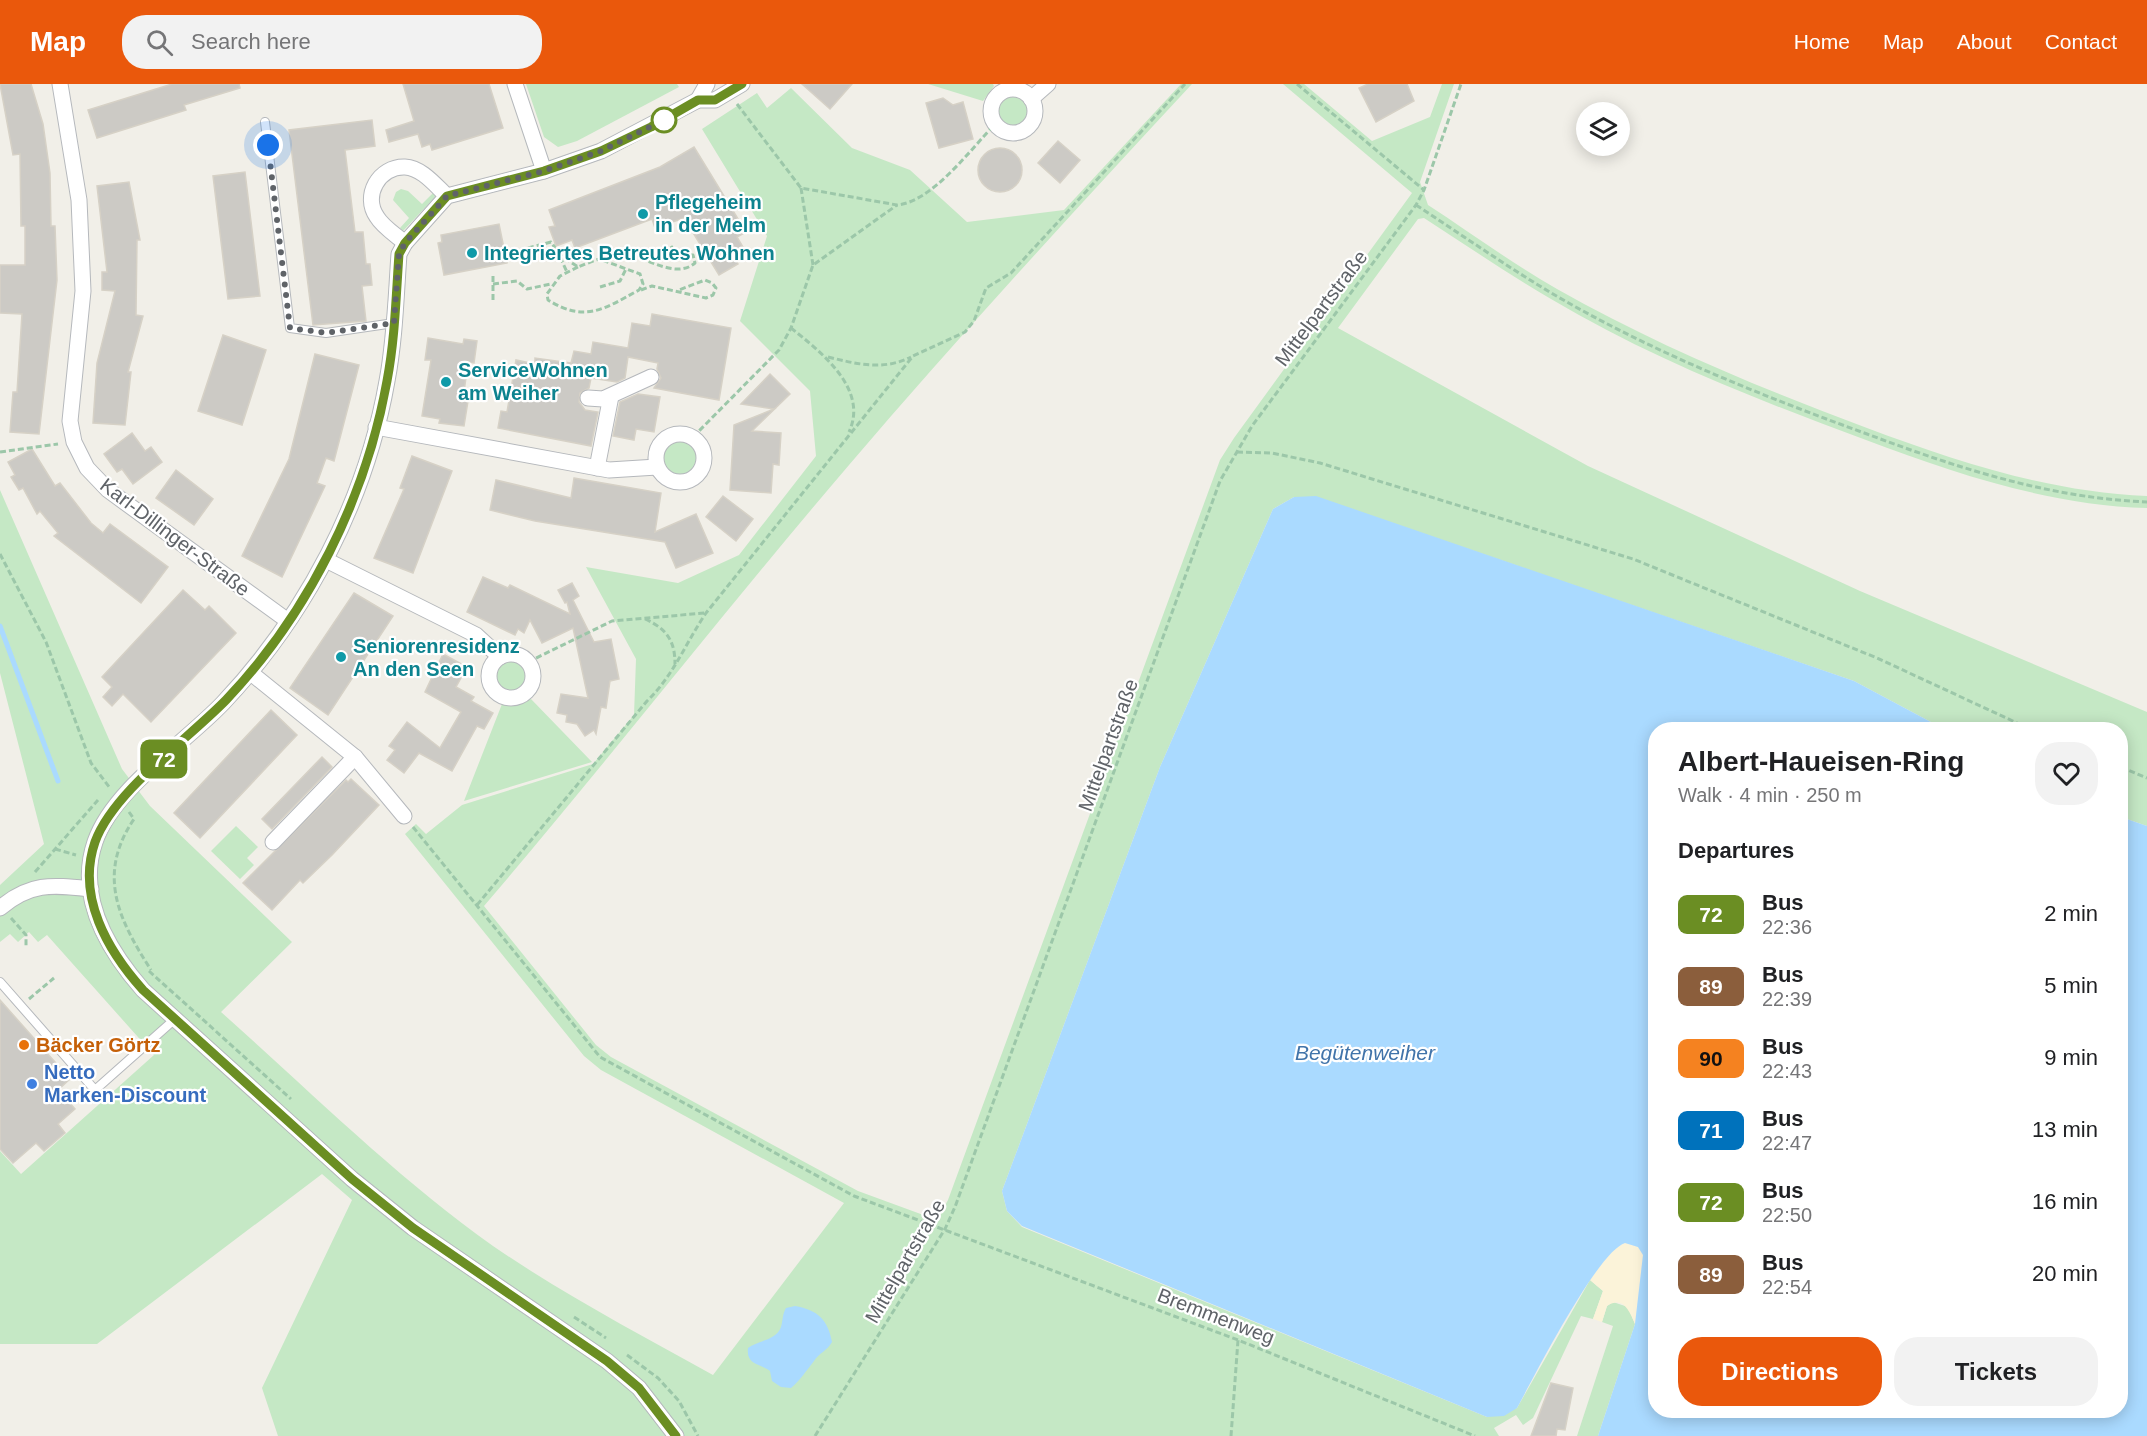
<!DOCTYPE html>
<meta charset="utf-8">
<style>
:root{--surface:#fff;--page:#f2f2f2;--text:#202124;--muted:#757577;--accent:#ea580c}
body{margin:0;font-family:Helvetica,sans-serif;background:var(--page);color:var(--text);height:100vh;display:flex;flex-direction:column;font-size:22px;white-space:nowrap}
*{box-sizing:border-box;margin:0}
p{font-size:20px;color:var(--muted)}
.icon{flex:none;width:33px;height:33px;fill:none;stroke:currentColor;stroke-width:2;stroke-linecap:round;stroke-linejoin:round}
.map{position:relative;flex:1;overflow:hidden}
.details{position:absolute;left:1648px;top:638px;width:480px;height:696px;display:flex;flex-direction:column;background:var(--surface);border-radius:24px;box-shadow:0 3px 15px #0003}
.details>*{flex:none}
.badge{padding:0 12px;border-radius:9px;font-size:21px;line-height:39px}
.controls{position:absolute;left:1576px;top:18px;display:grid;gap:12px}
.controls a{display:grid;place-items:center;width:54px;height:54px;border-radius:50%;background:var(--surface);box-shadow:0 3px 15px #0003;font-size:30px}
.you{position:absolute;width:30px;height:30px;margin:-15px;border:4px solid #fff;border-radius:50%;background:#1a73e8;box-shadow:0 0 0 9px #1a73e833}
.map>.badge{position:absolute;translate:-50% -50%;box-shadow:0 0 0 3px #fff}
h2{padding:0 30px;font-size:22px;line-height:54px}
.round{display:grid;place-items:center;flex:none;width:63px;height:63px;border-radius:24px;background:var(--page)}
.summary{display:flex;align-items:center;justify-content:space-between;height:102px;padding:0 30px}
h1{font-size:28px;font-weight:700;line-height:45px}
.button{display:flex;gap:12px;margin-top:auto;padding:12px 30px}
.button a{flex:1;height:69px;border-radius:24px;background:var(--accent);color:#fff;font-size:24px;font-weight:700;line-height:69px;text-align:center}
.button a+a{background:var(--page);color:var(--text)}
ul{padding:0;list-style:none}
li{display:flex;align-items:center;gap:18px;height:72px;padding:0 30px}
li div{flex:1}
li b{display:block;font-size:22px}
li em{font-style:normal}
li .badge{min-width:66px;font-weight:700;text-align:center}
header{display:flex;align-items:center;gap:36px;box-sizing:border-box;height:84px;padding:0 30px;background:var(--accent);color:#fff}
header strong{font-size:28px}
nav{display:flex;gap:33px;margin-inline-start:auto;font-size:21px}
.search{width:420px;height:54px;background:var(--page);display:flex;align-items:center;gap:15px;box-sizing:border-box;padding:0 21px;border-radius:24px;color:var(--muted);font-size:22px}
.map>svg:first-child{display:block}
.green{fill:#c5e8c5}
.sand{fill:#fbf3d9}
.water{fill:#aadaff}
.lines{fill:none;stroke-linecap:round;stroke-linejoin:round}
.stream{stroke:#aadaff;stroke-width:5}
.building{fill:#cccac5;stroke:#d6d1c6;stroke-width:1.5}
.service-casing{stroke:#b5b8bc;stroke-width:10}
.minor-casing{stroke:#b5b8bc;stroke-width:17}
.path{stroke:#9cc7a9;stroke-width:3;stroke-dasharray:6 3;stroke-linecap:butt}
.service{stroke:#fff;stroke-width:8}
.minor{stroke:#fff;stroke-width:15}
.line-casing{stroke:#fff;stroke-width:14}
.line{stroke:#6b8e23;stroke-width:9}
.walk{stroke:#5f6368;stroke-width:6;stroke-dasharray:0 10.8}
.stop-dot{fill:#fff;stroke:#6b8e23;stroke-width:3}
.culture-dot{fill:#0f9aa8;stroke:#fff;stroke-width:2}
.food-dot{fill:#e8710a;stroke:#fff;stroke-width:2}
.shop-dot{fill:#3f7fe0;stroke:#fff;stroke-width:2}
.labels{text-anchor:middle;dominant-baseline:central;stroke-width:4.5;stroke-linejoin:round;paint-order:stroke}
.culture-label{font-size:20px;font-weight:bold;fill:#0d838f;stroke:#fff;text-anchor:start}
.street-label{font-size:20px;fill:#5f6368;stroke:#fff}
.food-label{font-size:20px;font-weight:bold;fill:#c56008;stroke:#fff;text-anchor:start}
.shop-label{font-size:20px;font-weight:bold;fill:#366cbe;stroke:#fff;text-anchor:start}
.water-label{font-size:21px;font-style:italic;fill:#4174aa;stroke:#fff}
</style>
<header>
<strong>Map</strong>
<div class="search"><svg class="icon" aria-label="search" viewBox="0 0 24 24"><circle cx="10" cy="10" r="6"/><path d="M15 15l6 6"/></svg>Search here</div>
<nav><a>Home</a><a>Map</a><a>About</a><a>Contact</a></nav>
</header>
<div class="map">
<svg width="2147" height="1352" viewBox="0 0 2147 1352">
<rect width="100%" height="100%" fill="#f1efe8"/>
<g class="green">
<path d="M526 0H677L679 3 577 57 558 63 544 53Z"/>
<path d="M928 0H993L994 2 983 17Z"/>
<path d="M1181 0H1192C1076 125 960 251 849 381 725 526 608 677 484 822L596 961 611 973 858 1107 937 1136 948 1116 1220 376 1234 354 1412 109 1283 0H1304L1372 57 1430 33 1442 0H1454L1420 98 1428 121C1471 149 1513 180 1557 205 1656 261 1760 304 1867 344 1958 378 2049 408 2147 412V424C2048 421 1957 390 1866 356 1758 316 1650 274 1551 215 1508 190 1466 161 1424 134L1418 135 1338 244 1588 382 1860 507 2147 628V742L2121 733V645H1944L1854 597 1316 413H1294L1273 425 1160 683 1002 1107 1007 1127 1022 1143 1487 1333 1517 1324 1590 1196 1603 1207 1593 1235 1581 1232 1533 1334 1523 1341 1516 1331 1494 1344 1499 1352H278L262 1304 352 1116 322 1090 97 1260H0V1067L21 1090 154 971 47 851 38 858 29 848 18 858 10 850 0 858V831L3 829 0 825V801L44 760 0 589V406L122 685 150 722 292 858 221 928C310 1007 396 1093 493 1162 563 1210 639 1250 713 1291L844 1119 601 986 584 972 405 750 416 740 426 750 462 721 593 680 634 631 636 575 586 483 678 499 739 471 816 372 810 307 740 237 767 152 702 45 757 9 767 24 791 4 852 64 910 86 967 138 1064 126Z"/>
<circle cx="1013" cy="27" r="22"/>
<path d="M401 105 408 107 422 120 433 109 436 112 403 147 400 144 409 134 393 116 396 108Z"/>
<circle cx="680" cy="374" r="24"/>
<circle cx="511" cy="592" r="22"/>
<path d="M531 615 592 678 464 717 502 620 516 621Z"/>
<path d="M236 742 258 763 247 774 254 781 240 795 211 767Z"/>
<path d="M1613 1218 1628 1223 1635 1240 1598 1352H1577L1613 1242 1602 1238 1607 1222Z"/>
</g>
<path class="sand" d="M1625 1159 1638 1163 1643 1171 1635 1240C1629 1226 1623 1212 1607 1222L1602 1238 1593 1235 1603 1207 1590 1196 1611 1167Z"/>
<g class="water">
<path d="M1316 412 1854 597 1944 645H1656V1326H2121V733L2147 742V1352H1598L1635 1240 1643 1171 1638 1163 1625 1159C1597 1168 1534 1293 1517 1324L1504 1332 1487 1333 1022 1142 1007 1127 1002 1107 1160 683 1273 425 1294 413Z"/>
<path d="M795 1222C818 1226 828 1236 832 1258 827 1267 819 1269 814 1277 806 1287 801 1295 791 1304L781 1303 772 1297 770 1287C759 1279 746 1281 748 1264 758 1256 776 1257 781 1243 783 1236 782 1231 786 1224Z"/>
</g>
<g class="lines">
<path class="stream" d="M0 542 58 697"/>
</g>
<g class="building">
<path d="M0 0H31L43 40 50 89 51 142H55L57 196 39 350 10 348 13 308H17L22 230 0 229V181H25V142H21L20 70 13 71Z"/>
<path d="M172 0H239L240 4 184 21 186 26 97 54 88 26Z"/>
<path d="M403 0H489L503 44 432 66 430 60 422 63 418 50 389 58 386 46 414 37Z"/>
<path d="M802 0H852L830 25Z"/>
<path d="M1368 0H1407L1414 17 1376 38 1359 4Z"/>
<path d="M943 14 953 21 963 18 973 55 939 64 926 19Z"/>
<path d="M372 36 375 62 345 66 355 148H363L366 180H370L372 201 362 202 366 237 313 241 289 46Z"/>
<path d="M1058 57 1080 76 1060 99 1038 79Z"/>
<path d="M694 63 746 148 737 153 747 170 736 176 738 180 719 191 684 134 655 144 652 135 575 164 572 156 556 162 549 143 555 142 549 126 660 83Z"/>
<circle cx="1000" cy="86" r="22"/>
<path d="M245 88 260 212 228 215 213 92Z"/>
<path d="M129 98 140 156H137L136 231 143 232 128 288H131L125 341 93 339 97 279 115 207 102 206V188H107L97 102Z"/>
<path d="M499 140 507 179 444 191 438 159 442 158 441 151Z"/>
<path d="M652 230 731 244 719 316 654 304 661 294 657 285 658 279 628 273 625 294 617 298 591 294 589 304 580 309 579 318 585 326 598 328 591 362 498 344 501 327 507 328 516 276 535 280V274L571 279 574 267 591 270 593 258 628 264 632 239 650 242Z"/>
<path d="M223 251 266 266 242 341 198 327Z"/>
<path d="M428 254 463 260 464 255 477 257 474 279 468 278 463 316 468 317 464 342 439 339 440 335 422 332 431 276H425Z"/>
<path d="M315 270 359 281 334 377 326 374 317 399 325 402 282 493 242 472 289 375Z"/>
<path d="M770 290 790 310 752 347 781 349 779 381 773 380 771 409 730 406 734 341 774 325 741 320Z"/>
<path d="M638 310 660 313 654 348 636 345 634 356 613 352 620 318Z"/>
<path d="M132 349 145 367 151 363 162 378 133 400 122 385 117 388 104 370Z"/>
<path d="M32 365 55 402 60 399 91 439 103 449 110 440 168 483 141 519 54 452 58 449 40 427 37 430 23 404 19 406 11 393 15 391 8 378Z"/>
<path d="M412 372 452 387 413 489 374 474 404 405 400 404Z"/>
<path d="M176 386 213 415 194 441 156 414Z"/>
<path d="M574 394 661 409 655 448 696 430 713 469 676 484 665 458 535 437 490 426 496 396 571 414Z"/>
<path d="M723 412 753 435 736 457 706 433Z"/>
<path d="M483 493 508 504 510 501 570 530 567 518 565 519 558 506 572 499 579 512 573 516 594 558 611 555 619 595 610 597 606 624 601 623 596 650 594 646 585 652 577 640 566 638 567 631 557 629 561 610 588 614 573 544 542 559 530 536 524 549 518 545 515 551 467 528Z"/>
<path d="M183 506 205 526 209 522 236 549 151 638 123 610 112 622 103 613 112 603 102 593Z"/>
<path d="M354 509 393 532 328 631 290 604Z"/>
<path d="M443 570 467 583 456 603 474 613 471 617 493 629 484 645 477 642 452 687 419 669 404 689 387 676 395 666 389 662 407 638 440 664 461 628 425 608Z"/>
<path d="M271 626 297 651 200 754 174 729Z"/>
<path d="M322 673 332 683 272 745 262 735Z"/>
<path d="M351 695 379 721 332 771 303 799 300 796 272 826 243 799 346 696 348 698Z"/>
<path d="M0 916 70 995 58 1006 75 1025 58 1040 65 1049 44 1067 36 1059 13 1079 0 1065Z"/>
<path d="M1551 1299 1573 1304 1565 1346 1557 1345 1556 1352H1531Z"/>
</g>
<g class="lines">
<defs>
<g id="service">
<path d="M265 38 290 244 326 249 394 239"/>
<path d="M0 898 95 1006 175 935"/>
</g>
<g id="minor">
<path d="M60 0 79 116 83 207 70 337 74 358 87 384 108 406 288 537"/>
<path d="M515 0 544 87"/>
<circle cx="1013" cy="27" r="22"/>
<path d="M1031 15 1048 0"/>
<path d="M698 16 707 0"/>
<path d="M405 159C396 151 383 143 377 133 362 112 379 82 405 83 422 84 435 101 447 112"/>
<path d="M588 314 603 315 651 293"/>
<path d="M376 343 609 386 657 383"/>
<circle cx="680" cy="374" r="24"/>
<path d="M597 384 611 312"/>
<path d="M326 476 476 551 500 573"/>
<circle cx="511" cy="592" r="22"/>
<path d="M251 589 355 673 404 732"/>
<path d="M273 758 355 673"/>
<path d="M0 824C31 798 52 801 91 805"/>
<path d="M676 1352 639 1304 607 1277 413 1144 352 1095 143 906C108 866 76 813 95 758 113 705 184 660 223 619 306 531 366 417 387 297 395 255 396 212 399 170L405 159 447 112 544 87 601 67 698 16H715L742 0"/>
</g>
</defs>
<use href="#service" class="service-casing"/>
<use href="#minor" class="minor-casing"/>
<g class="path">
<path d="M1297 0 1424 106"/>
<path d="M737 20 801 104 897 121C932 118 971 65 995 40"/>
<path d="M801 104 813 181"/>
<path d="M1416 121C1462 151 1506 182 1553 210 1652 268 1760 311 1867 350 1958 384 2049 414 2147 418"/>
<path d="M528 164 551 158 560 171 578 183C591 178 609 170 623 170 646 172 675 196 695 179L693 171H677L671 162"/>
<path d="M560 173 567 188"/>
<path d="M578 183 560 192 547 210 548 216C585 239 604 225 639 206L643 200 640 190 602 176"/>
<path d="M493 192V216"/>
<path d="M493 200 517 197 527 205 551 200"/>
<path d="M600 203 620 197 626 185"/>
<path d="M641 206 652 202 706 214 713 211 716 204 712 199 705 196 679 206"/>
<path d="M791 244C821 268 869 305 849 348"/>
<path d="M828 273C857 280 883 287 911 273"/>
<path d="M693 353 779 266 791 244 813 181 897 121"/>
<path d="M0 368 58 360"/>
<path d="M1237 368 1272 369 1320 379 1633 475 1877 574 2030 645"/>
<path d="M0 470 46 558 91 679 110 704"/>
<path d="M645 535C667 545 675 557 675 580"/>
<path d="M528 578 612 537 705 529"/>
<path d="M2121 683 2147 694"/>
<path d="M129 728 134 735C96 791 119 836 151 886"/>
<path d="M413 743 600 973 854 1112 1238 1256 1475 1352"/>
<path d="M55 765 76 771"/>
<path d="M35 788 98 716"/>
<path d="M477 821 647 617C674 591 685 560 706 529L913 272 965 248 974 237 986 204 1011 189 1185 0"/>
<path d="M11 834 26 851V863"/>
<path d="M149 887 291 1015"/>
<path d="M29 915 54 894"/>
<path d="M574 1233 606 1254"/>
<path d="M627 1271 658 1294 679 1317 698 1352"/>
<path d="M815 1352 945 1145 955 1123 1220 397 1252 342 1416 121 1424 106 1461 0"/>
<path d="M1231 1352 1238 1256"/>
</g>
<use href="#service" class="service"/>
<use href="#minor" class="minor"/>
</g>
<g class="lines">
<defs>
<path id="line" d="M676 1352 639 1304 607 1277 413 1144 352 1095 143 906C108 867 76 813 95 758 113 708 187 656 226 616 308 530 366 414 387 297 395 255 396 212 399 170L405 159 447 112 544 87 601 67 651 43 698 16H715L742 0"/>
</defs>
<use href="#line" class="line-casing"/>
<use href="#line" class="line"/>
<path class="walk" d="M268 61 290 244 326 249 394 239 399 170 405 159 447 112 544 87 601 67 664 36"/>
</g>
<circle class="stop-dot" cx="664" cy="36" r="12"/>
<g class="culture-dot">
<circle cx="643" cy="130" r="6"/>
<circle cx="472" cy="169" r="6"/>
<circle cx="446" cy="298" r="6"/>
<circle cx="341" cy="573" r="6"/>
</g>
<circle class="food-dot" cx="24" cy="961" r="6"/>
<circle class="shop-dot" cx="32" cy="1000" r="6"/>
<g class="labels">
<g class="culture-label">
<text x="655" y="118">Pflegeheim<tspan x="655" dy="23">in der Melm</tspan></text>
<text x="484" y="169">Integriertes Betreutes Wohnen</text>
<text x="458" y="286">ServiceWohnen<tspan x="458" dy="23">am Weiher</tspan></text>
<text x="353" y="562">Seniorenresidenz<tspan x="353" dy="23">An den Seen</tspan></text>
</g>
<g class="street-label">
<text transform="translate(1321 224) rotate(-53)">Mittelpartstraße</text>
<text transform="translate(175 453) rotate(37)">Karl-Dillinger-Straße</text>
<text transform="translate(1108 661) rotate(-70)">Mittelpartstraße</text>
<text transform="translate(905 1177) rotate(-60)">Mittelpartstraße</text>
<text transform="translate(1216 1232) rotate(21)">Bremmenweg</text>
</g>
<g class="food-label">
<text x="36" y="961">Bäcker Görtz</text>
</g>
<g class="shop-label">
<text x="44" y="988">Netto<tspan x="44" dy="23">Marken-Discount</tspan></text>
</g>
<g class="water-label">
<text x="1365" y="968">Begütenweiher</text>
</g>
</g>
</svg>
<div class="controls">
<a><svg class="icon" aria-label="layers" viewBox="0 0 24 24"><path d="M12 4l9 5-9 5-9-5zM3 14l9 5 9-5"/></svg></a>
</div>
<div class="you" style="left:268px;top:61px"></div>
<b class="badge" style="left:164px;top:675px;background:#6b8e23;color:#fff">72</b>
<section class="details">
<div class="summary"><div><h1>Albert-Haueisen-Ring</h1><p>Walk · 4 min · 250 m</p></div><a class="round"><svg class="icon" aria-label="heart" viewBox="0 0 24 24"><path d="M12 20l-8-8c-3-5 5-10 8-4 3-6 11-1 8 4z"/></svg></a></div>
<h2>Departures</h2>
<ul>
<li><span class="badge" style="background:#6b8e23;color:#fff">72</span><div><b>Bus</b><p>22:36</p></div><em>2 min</em></li>
<li><span class="badge" style="background:#8b5e3c;color:#fff">89</span><div><b>Bus</b><p>22:39</p></div><em>5 min</em></li>
<li><span class="badge" style="background:#f58220;color:#111">90</span><div><b>Bus</b><p>22:43</p></div><em>9 min</em></li>
<li><span class="badge" style="background:#0072bc;color:#fff">71</span><div><b>Bus</b><p>22:47</p></div><em>13 min</em></li>
<li><span class="badge" style="background:#6b8e23;color:#fff">72</span><div><b>Bus</b><p>22:50</p></div><em>16 min</em></li>
<li><span class="badge" style="background:#8b5e3c;color:#fff">89</span><div><b>Bus</b><p>22:54</p></div><em>20 min</em></li>
</ul>
<div class="button"><a>Directions</a><a>Tickets</a></div>
</section>
</div>
